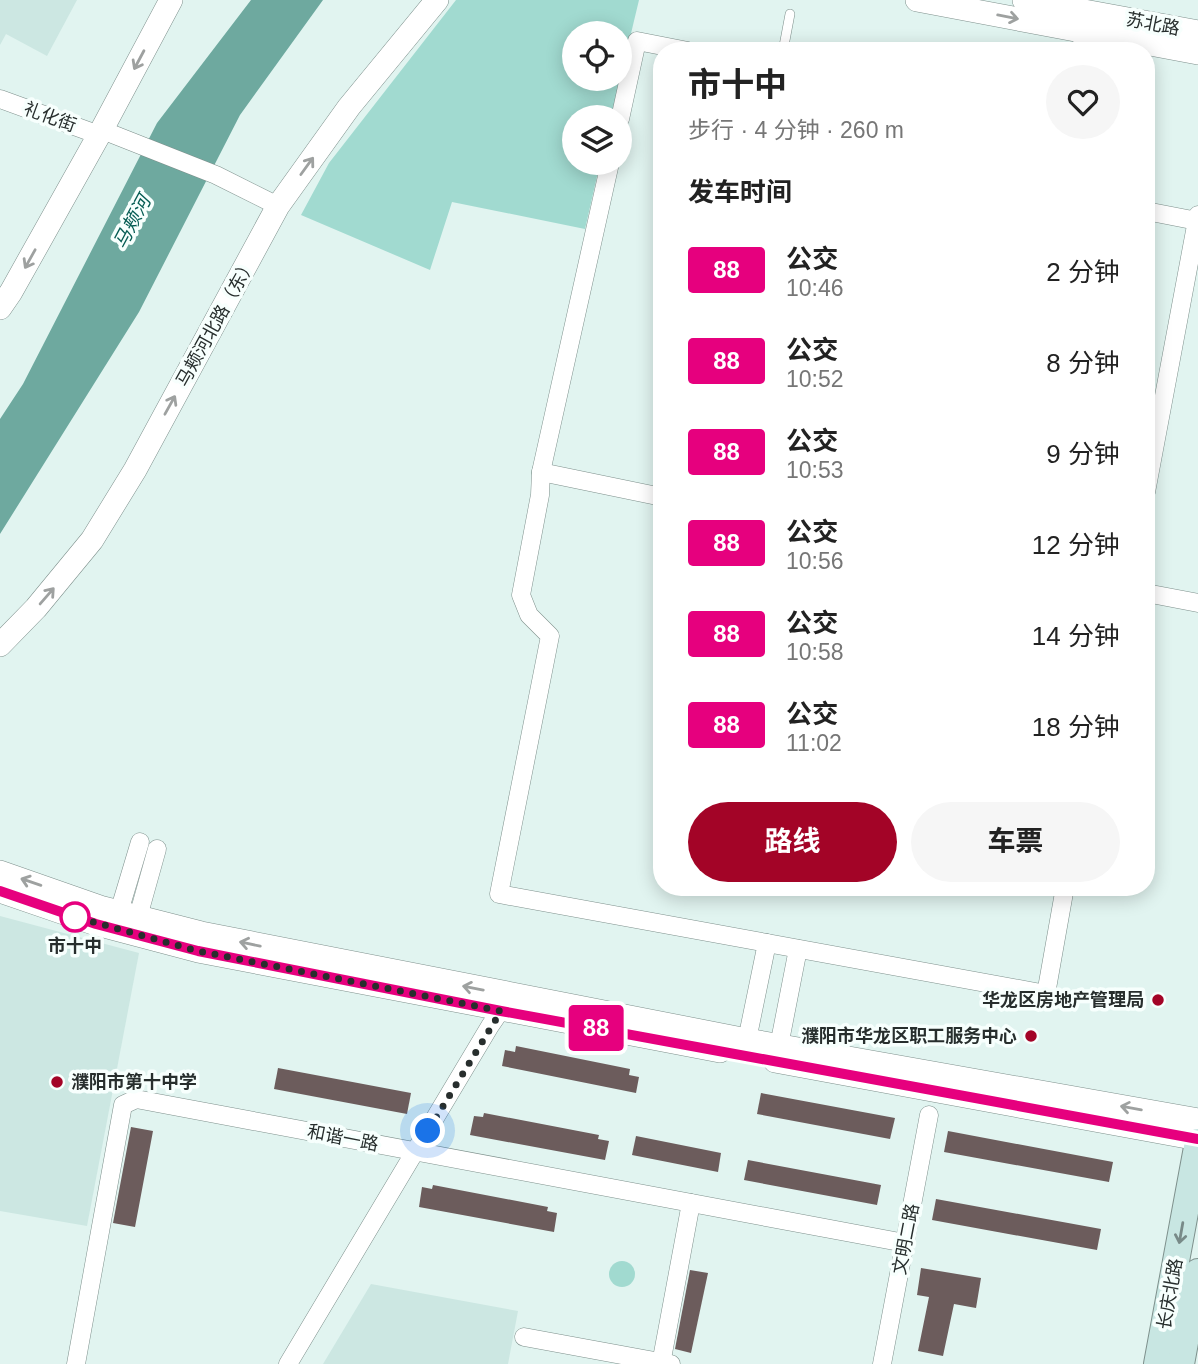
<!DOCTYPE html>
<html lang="zh">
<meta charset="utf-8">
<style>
:root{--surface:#fff;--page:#f6f6f6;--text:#222;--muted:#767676;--accent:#a30427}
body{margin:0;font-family:Helvetica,"Noto Sans SC",sans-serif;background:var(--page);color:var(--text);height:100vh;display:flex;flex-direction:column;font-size:26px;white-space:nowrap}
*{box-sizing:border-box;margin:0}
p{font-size:23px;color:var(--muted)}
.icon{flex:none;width:38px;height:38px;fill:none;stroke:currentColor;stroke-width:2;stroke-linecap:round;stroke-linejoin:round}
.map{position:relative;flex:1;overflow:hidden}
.side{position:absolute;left:653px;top:42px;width:502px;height:854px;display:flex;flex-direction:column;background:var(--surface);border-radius:28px;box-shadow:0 4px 18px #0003}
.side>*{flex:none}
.badge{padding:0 14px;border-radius:5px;font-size:24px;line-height:46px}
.fabs{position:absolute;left:562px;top:21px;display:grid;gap:14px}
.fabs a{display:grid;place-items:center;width:70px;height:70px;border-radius:50%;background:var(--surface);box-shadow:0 4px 18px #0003;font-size:35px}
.you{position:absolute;width:35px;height:35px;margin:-18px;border:5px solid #fff;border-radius:50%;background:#1a73e8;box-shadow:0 0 0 10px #1a73e833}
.map>.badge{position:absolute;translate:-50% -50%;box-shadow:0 0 0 4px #fff}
h2{padding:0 35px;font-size:26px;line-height:63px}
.round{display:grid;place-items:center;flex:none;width:74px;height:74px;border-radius:37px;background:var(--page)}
.head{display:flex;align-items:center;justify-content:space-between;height:119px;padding:0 35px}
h1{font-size:33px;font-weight:700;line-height:52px}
.button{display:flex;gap:14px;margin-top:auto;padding:14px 35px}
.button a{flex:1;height:80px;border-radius:42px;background:var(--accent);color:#fff;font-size:28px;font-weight:700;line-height:80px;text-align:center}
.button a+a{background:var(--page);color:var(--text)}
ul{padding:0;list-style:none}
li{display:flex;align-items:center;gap:21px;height:91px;padding:0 35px}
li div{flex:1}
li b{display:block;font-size:26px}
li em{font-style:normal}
li .badge{min-width:77px;font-weight:700;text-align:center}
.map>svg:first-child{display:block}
.built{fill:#cce7e2}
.green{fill:#a1dad0;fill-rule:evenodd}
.water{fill:#6ea99f}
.building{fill:#6c5c5c}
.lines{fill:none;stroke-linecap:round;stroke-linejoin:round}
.service-casing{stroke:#7e908c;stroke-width:10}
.minor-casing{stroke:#7e908c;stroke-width:19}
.tertiary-casing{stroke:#7e908c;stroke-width:24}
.secondary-casing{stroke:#7e908c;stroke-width:28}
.service{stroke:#fff;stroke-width:9}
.minor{stroke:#fff;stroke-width:18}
.tertiary{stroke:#fff;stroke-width:23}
.secondary{stroke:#c8e6e2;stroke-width:26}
.oneway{stroke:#9ea1a0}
.oneway2{stroke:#788a88}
.line-casing{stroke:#fff;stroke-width:16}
.line{stroke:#e6007e;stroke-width:10}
.walk{stroke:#272e2d;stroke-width:7;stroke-dasharray:0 12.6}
.stop-dot{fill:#fff;stroke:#e6007e;stroke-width:3.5}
.poi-dot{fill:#a30427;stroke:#f7fffd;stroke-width:2.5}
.labels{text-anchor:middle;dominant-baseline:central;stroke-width:7;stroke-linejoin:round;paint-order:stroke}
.street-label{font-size:18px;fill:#272e2d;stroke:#f7fffd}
.stop-label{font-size:18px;font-weight:bold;fill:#272e2d;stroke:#f7fffd}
.poi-label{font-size:18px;font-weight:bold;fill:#272e2d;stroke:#f7fffd;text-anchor:end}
.water-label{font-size:19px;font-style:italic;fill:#055c53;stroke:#f7fffd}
</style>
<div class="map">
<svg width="1198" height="1364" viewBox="0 0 1198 1364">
<rect width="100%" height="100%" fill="#e1f4f0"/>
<g class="built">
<path d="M0 0H77L47 56 6 34 0 45Z"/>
<path d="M0 916 139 953 87 1226 0 1211Z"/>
<path d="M371 1284 518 1311 508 1364H323Z"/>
</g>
<g class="green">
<path d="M456 0H639L611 117H574V163H600L585 229 452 202 430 270 301 215 329 163ZM574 33H620V79H574Z"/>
<circle cx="622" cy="1274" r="13"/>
</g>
<path class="water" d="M251 0H323L240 115 139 312 0 534V419L23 384 157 123Z"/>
<g class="building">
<path d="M516 1046 630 1069 629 1075 639 1077 636 1093 502 1066 505 1050 515 1052Z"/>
<path d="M278 1068 411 1093 407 1114 274 1089Z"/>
<path d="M761 1093 895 1118 890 1139 757 1114Z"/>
<path d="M484 1113 599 1135 598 1139 609 1141 605 1160 470 1135 474 1116 483 1117Z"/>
<path d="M131 1127 153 1131 135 1227 113 1223Z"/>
<path d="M948 1131 1113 1162 1109 1182 944 1152Z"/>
<path d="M636 1136 721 1153 718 1172 632 1155Z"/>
<path d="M748 1160 881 1185 877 1205 744 1180Z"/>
<path d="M433 1185 548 1207 547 1211 557 1213 554 1232 419 1207 422 1187 432 1189Z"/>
<path d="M936 1199 1101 1229 1097 1250 932 1220Z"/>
<path d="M921 1268 981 1278 976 1308 954 1304 943 1356 918 1351 929 1297 917 1295Z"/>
<path d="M690 1270 708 1273 691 1353 675 1349Z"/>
</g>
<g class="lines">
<defs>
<path id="service" d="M783 51 790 14"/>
<g id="minor">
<path d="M1081 51 1084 31"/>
<path d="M0 99 99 135"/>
<path d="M620 119 637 41 688 51"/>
<path d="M102 130 216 175 278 206"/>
<path d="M610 163 541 472 540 495 521 595 529 615 550 636 499 894 1046 994 1065 887"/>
<path d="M1146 211 1197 221"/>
<path d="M541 472 662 497"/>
<path d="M1146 492 1198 215"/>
<path d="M1146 593 1198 603"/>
<path d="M119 912 140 842"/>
<path d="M138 917 157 849"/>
<path d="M747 1040 767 943"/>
<path d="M779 1046 798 949"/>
<path d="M524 1337 671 1364"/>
<path d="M76 1364 123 1105 136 1099 905 1243"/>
<path d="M288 1364 490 1026 507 1001"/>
<path d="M661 1364 691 1203"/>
<path d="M882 1364 929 1115"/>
</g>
<g id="tertiary">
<path d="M917 0 1198 53"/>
<path d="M1024 0 1198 32"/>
<path d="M0 308 11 292 99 135 171 0"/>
<path d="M0 645 36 608 92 540 135 470 278 206 349 107 437 0"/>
<path d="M0 872 103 908 201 933 747 1040 1198 1120"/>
<path d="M0 891 96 924 198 951 720 1051"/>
<path d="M775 1061 1198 1139"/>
</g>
<g id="secondary">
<path d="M1157 1364 1198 1142"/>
<path d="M1181 1364 1198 1272"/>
</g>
</defs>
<use href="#service" class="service-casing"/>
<use href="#minor" class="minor-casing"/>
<use href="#tertiary" class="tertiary-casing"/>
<use href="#secondary" class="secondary-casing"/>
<use href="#service" class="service"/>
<use href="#minor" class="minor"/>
<use href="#tertiary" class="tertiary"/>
<use href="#secondary" class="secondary"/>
</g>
<defs><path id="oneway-shaft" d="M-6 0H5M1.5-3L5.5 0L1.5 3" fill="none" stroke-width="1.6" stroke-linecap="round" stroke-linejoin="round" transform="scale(1.75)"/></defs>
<g class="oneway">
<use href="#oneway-shaft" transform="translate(1008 17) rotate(11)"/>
<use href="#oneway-shaft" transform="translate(139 60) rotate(118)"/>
<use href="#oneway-shaft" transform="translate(307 166) rotate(-54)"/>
<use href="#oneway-shaft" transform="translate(30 259) rotate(119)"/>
<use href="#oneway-shaft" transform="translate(170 405) rotate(-61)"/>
<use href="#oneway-shaft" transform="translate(47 596) rotate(-49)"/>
<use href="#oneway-shaft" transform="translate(31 882) rotate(-161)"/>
<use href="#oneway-shaft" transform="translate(250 944) rotate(-168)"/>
<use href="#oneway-shaft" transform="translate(473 988) rotate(-169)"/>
<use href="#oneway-shaft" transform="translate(1131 1108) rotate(-170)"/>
</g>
<use class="oneway2" href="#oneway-shaft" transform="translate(1181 1233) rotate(100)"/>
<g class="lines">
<defs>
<path id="line" d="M0 891 96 924 198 951 501 1011 1198 1139"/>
</defs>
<use href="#line" class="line-casing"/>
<use href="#line" class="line"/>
<path class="walk" d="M75 917 72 916 198 951 501 1011 428 1131"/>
</g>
<circle class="stop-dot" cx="75" cy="917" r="14"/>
<g class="poi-dot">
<circle cx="1158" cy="1000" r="7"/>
<circle cx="1031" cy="1036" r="7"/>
<circle cx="57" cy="1082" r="7"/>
</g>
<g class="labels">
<g class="street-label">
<text transform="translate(1153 24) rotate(11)">苏北路</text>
<text transform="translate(50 117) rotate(20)">礼化街</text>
<text transform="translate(216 322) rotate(-61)">马颊河北路（东）</text>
<text transform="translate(343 1138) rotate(11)">和谐一路</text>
<text transform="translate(906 1239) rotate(-79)">文明二路</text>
<text transform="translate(1170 1294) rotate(-80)">长庆北路</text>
</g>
<g class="stop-label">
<text x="75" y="946">市十中</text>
</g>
<g class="poi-label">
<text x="1144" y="1000">华龙区房地产管理局</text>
<text x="1017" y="1036">濮阳市华龙区职工服务中心</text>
<text x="71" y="1082" text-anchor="start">濮阳市第十中学</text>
</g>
<g class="water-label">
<text transform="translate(132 222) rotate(-62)">马颊河</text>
</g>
</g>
</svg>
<div class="fabs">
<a><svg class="icon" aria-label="locate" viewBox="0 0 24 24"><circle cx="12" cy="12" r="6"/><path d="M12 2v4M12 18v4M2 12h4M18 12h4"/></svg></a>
<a><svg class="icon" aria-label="layers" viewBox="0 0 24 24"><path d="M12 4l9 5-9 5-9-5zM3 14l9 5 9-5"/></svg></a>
</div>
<div class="you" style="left:428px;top:1131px"></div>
<b class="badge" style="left:596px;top:1028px;background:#e6007e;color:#fff">88</b>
<section class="side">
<div class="head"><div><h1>市十中</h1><p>步行 · 4 分钟 · 260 m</p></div><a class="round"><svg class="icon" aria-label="heart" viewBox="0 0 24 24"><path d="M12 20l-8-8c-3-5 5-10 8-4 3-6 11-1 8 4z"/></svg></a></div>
<h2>发车时间</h2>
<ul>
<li><span class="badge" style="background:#e6007e;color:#fff">88</span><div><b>公交</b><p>10:46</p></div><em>2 分钟</em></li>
<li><span class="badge" style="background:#e6007e;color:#fff">88</span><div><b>公交</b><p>10:52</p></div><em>8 分钟</em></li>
<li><span class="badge" style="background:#e6007e;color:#fff">88</span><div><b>公交</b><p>10:53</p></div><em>9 分钟</em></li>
<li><span class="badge" style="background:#e6007e;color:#fff">88</span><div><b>公交</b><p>10:56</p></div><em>12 分钟</em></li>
<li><span class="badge" style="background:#e6007e;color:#fff">88</span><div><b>公交</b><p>10:58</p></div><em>14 分钟</em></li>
<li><span class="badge" style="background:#e6007e;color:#fff">88</span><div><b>公交</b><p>11:02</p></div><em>18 分钟</em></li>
</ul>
<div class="button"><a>路线</a><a>车票</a></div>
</section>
</div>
